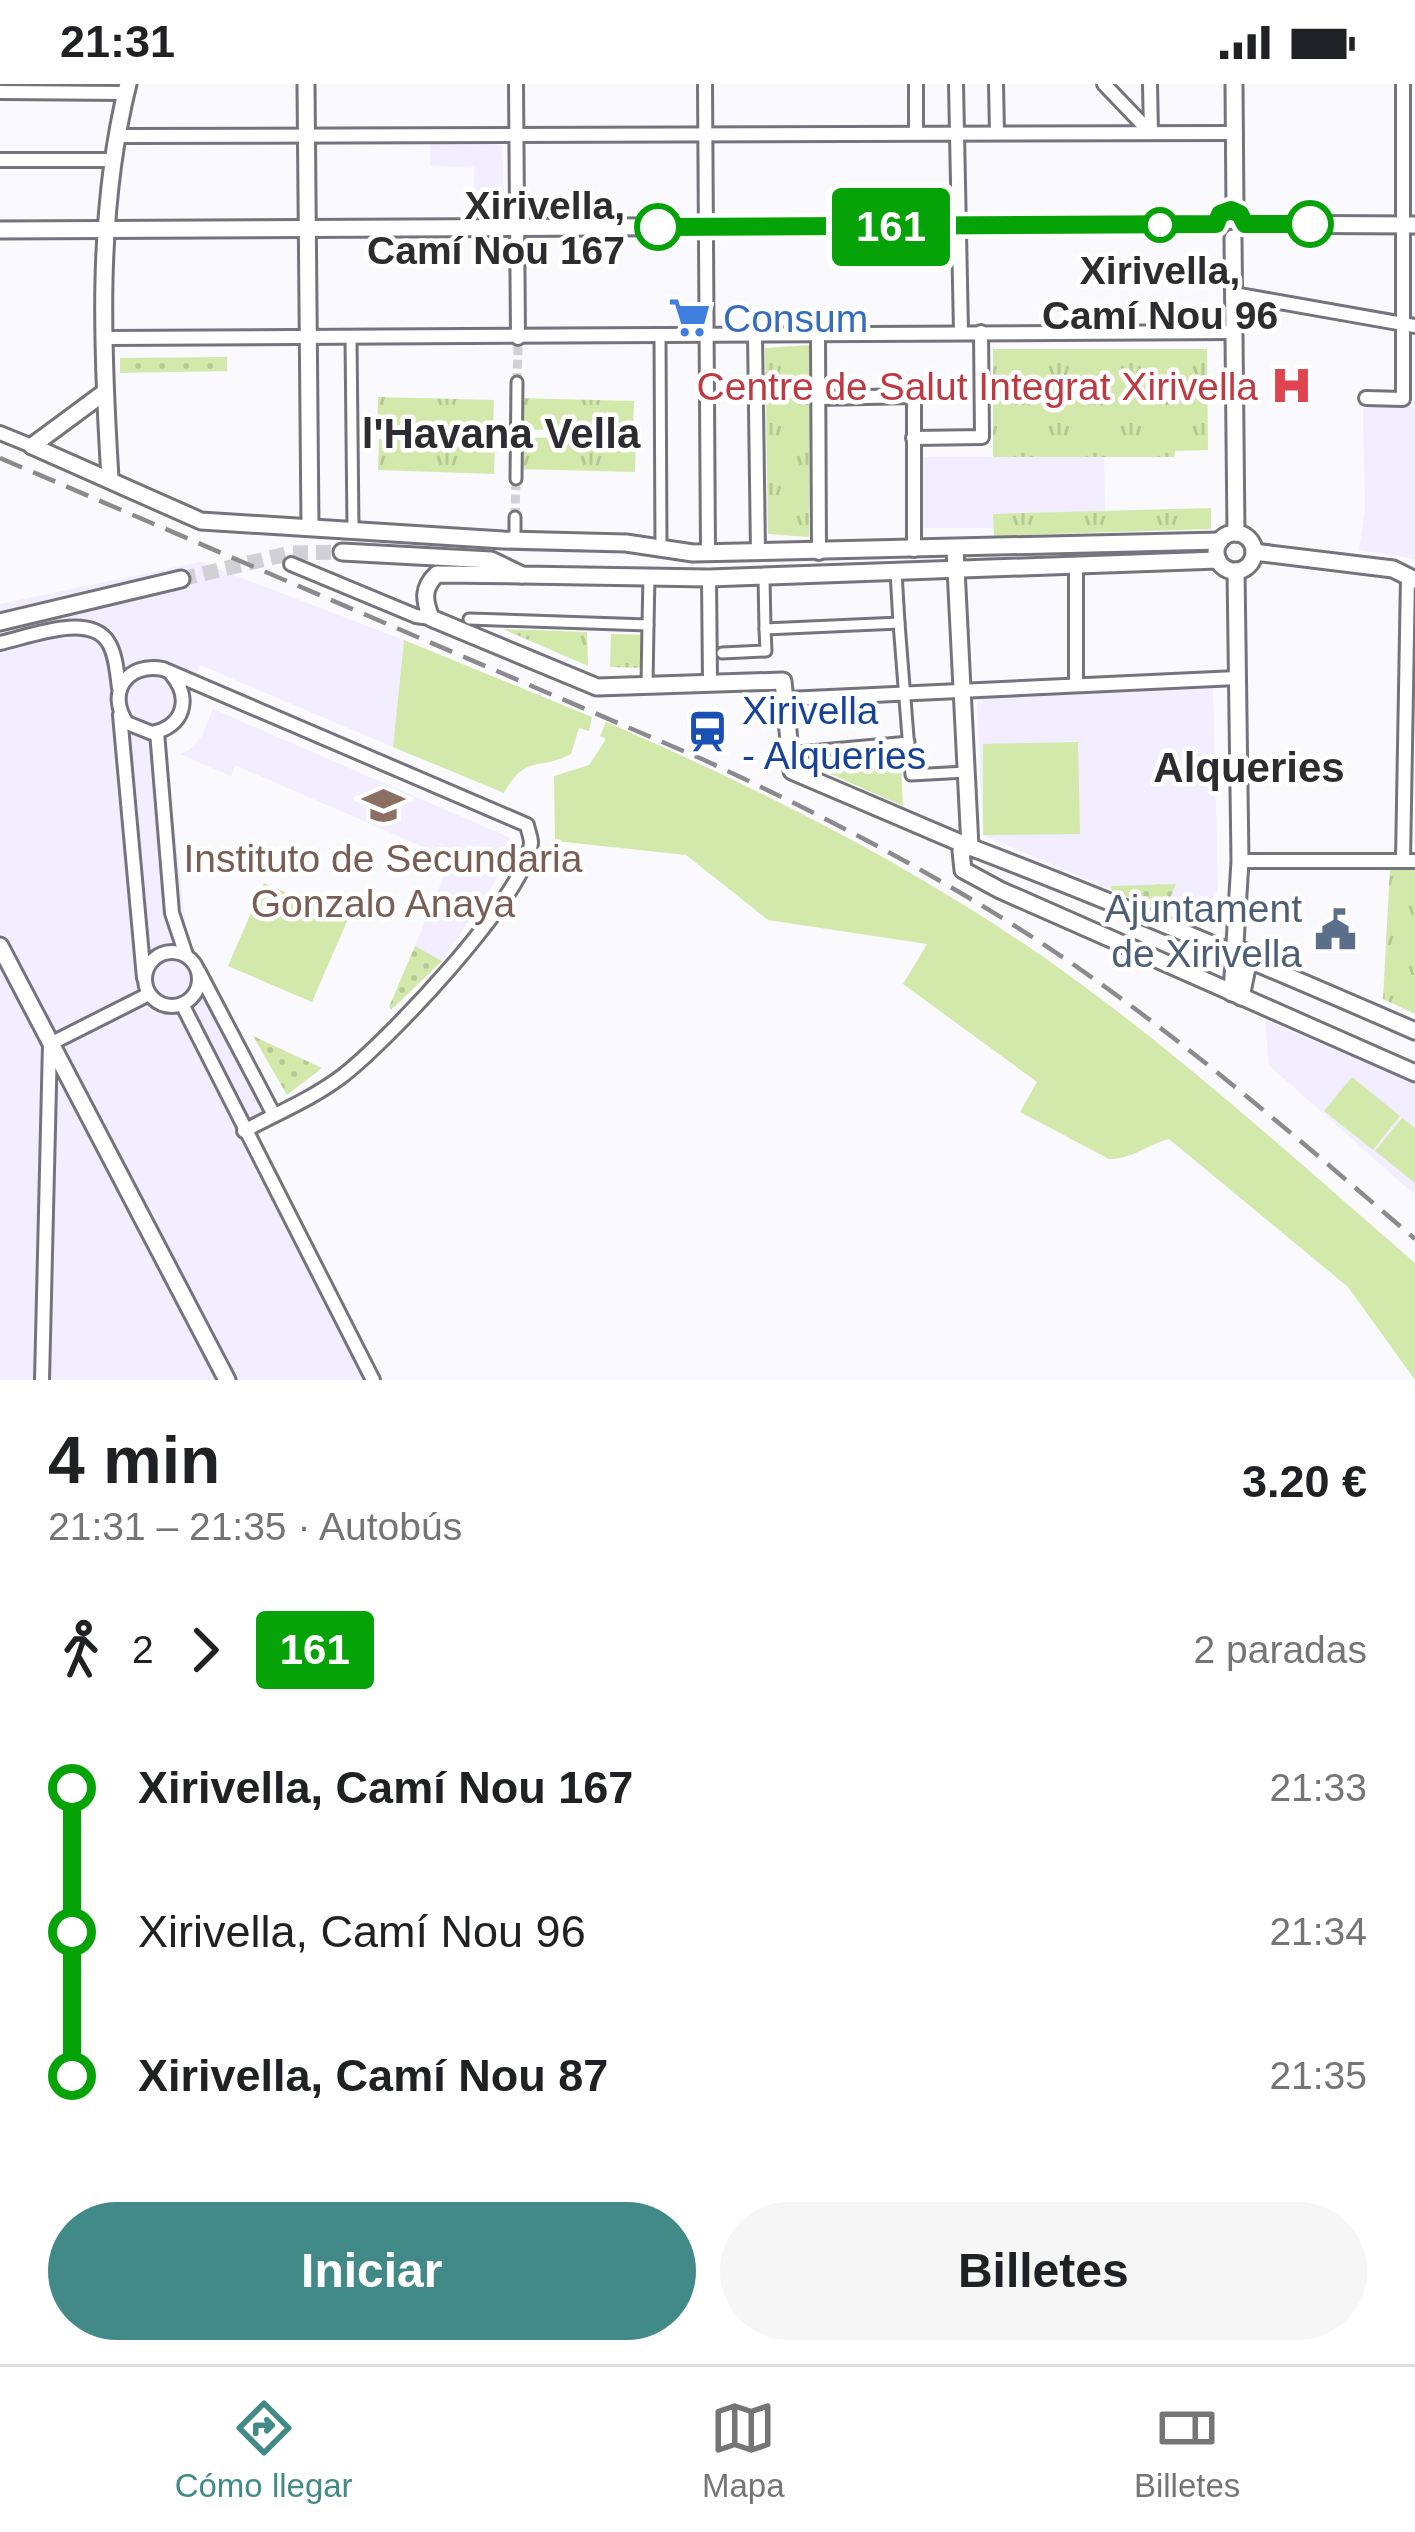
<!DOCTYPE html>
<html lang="es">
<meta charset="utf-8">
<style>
:root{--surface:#fff;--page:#f6f6f6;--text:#202124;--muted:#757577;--line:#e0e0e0;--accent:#428a88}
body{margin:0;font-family:Helvetica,sans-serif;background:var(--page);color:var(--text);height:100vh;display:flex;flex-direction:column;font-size:45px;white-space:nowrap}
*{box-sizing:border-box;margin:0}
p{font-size:39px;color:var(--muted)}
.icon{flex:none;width:66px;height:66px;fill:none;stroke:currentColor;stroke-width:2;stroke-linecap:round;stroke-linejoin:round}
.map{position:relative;height:1296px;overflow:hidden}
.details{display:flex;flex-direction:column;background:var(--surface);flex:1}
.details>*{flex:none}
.badge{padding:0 24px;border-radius:9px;font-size:42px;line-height:78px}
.map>.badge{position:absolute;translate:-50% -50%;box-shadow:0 0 0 6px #fff}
.legs{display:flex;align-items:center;gap:18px;height:132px;padding:0 48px;font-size:39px}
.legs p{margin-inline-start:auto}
.overview{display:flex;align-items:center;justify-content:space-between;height:204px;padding:0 48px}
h1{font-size:66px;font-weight:800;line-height:90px}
.cta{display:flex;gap:24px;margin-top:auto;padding:24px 48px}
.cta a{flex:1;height:138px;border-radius:72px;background:var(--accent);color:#fff;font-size:48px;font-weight:800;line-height:138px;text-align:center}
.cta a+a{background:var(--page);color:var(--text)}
ul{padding:0 48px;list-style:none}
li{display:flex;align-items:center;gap:42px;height:144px;font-size:45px}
li i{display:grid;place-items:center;width:18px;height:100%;margin:0 15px;background:currentColor}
li i::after{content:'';width:30px;height:30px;margin:-15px;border:9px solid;border-radius:50%;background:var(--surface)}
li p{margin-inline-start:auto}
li:first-child i{background:linear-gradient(#0000 50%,currentColor 0)}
li:last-child i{background:linear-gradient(currentColor 50%,#0000 0)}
.status{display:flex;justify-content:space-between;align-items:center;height:84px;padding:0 60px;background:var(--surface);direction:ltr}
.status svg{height:33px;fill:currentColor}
.menu{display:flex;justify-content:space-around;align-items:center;height:168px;border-top:3px solid var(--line);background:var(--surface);font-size:33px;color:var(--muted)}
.menu a{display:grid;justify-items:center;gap:6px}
.menu .active{color:var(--accent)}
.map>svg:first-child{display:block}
.built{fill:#f2edff}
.grass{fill:#d3e9ab}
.park{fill:url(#park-tufts)}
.garden{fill:url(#garden-dots)}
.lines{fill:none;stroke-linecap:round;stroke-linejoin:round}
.pedestrian-tunnel{stroke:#d1d0d4;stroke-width:9;stroke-dasharray:9 4.5;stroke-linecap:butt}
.tertiary-tunnel{stroke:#d1d0d4;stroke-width:15;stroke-dasharray:15 8;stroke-linecap:butt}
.pedestrian-casing{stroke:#75737c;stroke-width:15}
.minor-casing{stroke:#75737c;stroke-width:18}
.tertiary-casing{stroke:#75737c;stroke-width:21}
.pedestrian{stroke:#fff;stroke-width:9}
.minor{stroke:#fff;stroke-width:12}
.tertiary{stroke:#fff;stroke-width:15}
.rail{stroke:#8b8a8e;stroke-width:4.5;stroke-dasharray:24 12;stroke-linecap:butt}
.line-1-casing{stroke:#fff;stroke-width:27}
.line-1{stroke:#06a308;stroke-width:18}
.stop-1-dot{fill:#fff;stroke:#06a308;stroke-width:6}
.labels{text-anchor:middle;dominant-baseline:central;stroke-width:9;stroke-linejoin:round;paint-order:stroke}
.stop-label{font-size:39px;font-weight:bold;fill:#2d2c30;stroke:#fff;text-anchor:end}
.shop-label{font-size:39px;fill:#366cbe;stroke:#fff;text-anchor:start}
.health-label{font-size:39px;fill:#be3a42;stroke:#fff;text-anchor:end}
.transit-label{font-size:39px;fill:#164399;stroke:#fff;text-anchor:start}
.education-label{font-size:39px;fill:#785e54;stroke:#fff}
.service-label{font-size:39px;fill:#4e5e75;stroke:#fff;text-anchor:end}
.neighbourhood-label{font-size:42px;font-weight:bold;fill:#2d2c30;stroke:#fff}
</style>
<div class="status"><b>21:31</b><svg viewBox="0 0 49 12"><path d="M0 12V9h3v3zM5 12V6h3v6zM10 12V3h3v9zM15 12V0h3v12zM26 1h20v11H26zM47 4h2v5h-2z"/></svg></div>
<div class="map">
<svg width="1415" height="1296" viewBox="0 0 1415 1296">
<defs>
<pattern id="park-tufts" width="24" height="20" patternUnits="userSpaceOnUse" patternTransform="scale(3)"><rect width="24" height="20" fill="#d3e9ab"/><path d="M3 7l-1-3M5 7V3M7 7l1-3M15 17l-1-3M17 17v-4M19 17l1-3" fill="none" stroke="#b5c893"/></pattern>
<pattern id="garden-dots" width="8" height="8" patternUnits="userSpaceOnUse" patternTransform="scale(3)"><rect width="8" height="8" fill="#d3e9ab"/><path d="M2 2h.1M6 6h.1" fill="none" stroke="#b5c893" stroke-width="1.8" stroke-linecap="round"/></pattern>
</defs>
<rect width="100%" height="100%" fill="#faf9fd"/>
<g class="built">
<path d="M430 60 502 61 504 115 493 126H474V83L430 82Z"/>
<path d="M1415 312V475L1359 466 1365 425 1363 322 1413 323Z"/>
<path d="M922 373H1104L1105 427 994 430V444H921Z"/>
<path d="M200 478 404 556 393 663 200 581 188 610 186 640 164 651 187 852 279 1034 249 1050 376 1296H0V520Z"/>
<path d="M1213 605 1218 803 1207 831 1195 837 1182 836 983 751 977 613Z"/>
<path d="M213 625 508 753 513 758 492 802 442 877 415 862 451 775 235 681 231 692 180 670 189 666 202 652Z"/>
<path d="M1265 936 1415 1000V1111L1269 981Z"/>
</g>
<g class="grass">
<path d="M404 556 592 633 589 647 579 644 571 670C539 687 525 670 504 709L393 663Z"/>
<path d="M606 638C752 701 894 772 1026 861 1164 955 1289 1070 1415 1179V1296L1348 1203 1169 1055C1148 1060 1131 1076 1109 1075L1020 1028 1037 998 903 900 927 860 768 836 686 771 555 757 554 692 589 681 606 655 600 652Z"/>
<path d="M1078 658 1080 750 983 751V660Z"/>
<path d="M264 799 348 835 312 918 228 882Z"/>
<path d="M1352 993 1400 1032 1373 1066 1324 1027Z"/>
<path d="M1402 1034 1415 1044V1099L1375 1067Z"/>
</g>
<g class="park">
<path d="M810 261 809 453 768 450 765 264Z"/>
<path d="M1207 265 1208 366 1175 367 1174 373H993V265Z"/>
<path d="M378 313 494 316 493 348 377 344Z"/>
<path d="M518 314 634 317 633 349 518 345Z"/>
<path d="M520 353 636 357 635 388 519 385Z"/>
<path d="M379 355 495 358 494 390 378 386Z"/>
<path d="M1211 424V445L994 452 993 430Z"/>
<path d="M503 545 587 548 588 582Z"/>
<path d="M611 550 645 551 644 584 610 583Z"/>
<path d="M900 667 903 722 803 678Z"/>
<path d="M1390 783 1415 785V930L1383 915Z"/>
</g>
<g class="garden">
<path d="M227 273V287L120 289V274Z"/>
<path d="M1176 800 1164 829 1112 806 1111 802Z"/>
<path d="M415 862 442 877 391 926 389 923Z"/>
<path d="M253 952 322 984 287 1011Z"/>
</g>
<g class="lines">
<g class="pedestrian-tunnel">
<path d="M517 298 518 263"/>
<path d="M515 433 516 395"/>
</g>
<path class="tertiary-tunnel" d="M181 495 291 469 342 468"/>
<defs>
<g id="pedestrian">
<path d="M660 253 661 464"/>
<path d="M351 255 353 445"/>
<path d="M516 395 517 298"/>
<path d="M515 456V433"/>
<path d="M764 493 765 545"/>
<path d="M469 535 648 541 649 492"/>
<path d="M899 539 911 691 966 688"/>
<path d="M722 569 766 567 765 545 899 539 896 488"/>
<path d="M647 601 648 541"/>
<path d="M798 679 799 668 909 658"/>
</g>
<g id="minor">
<path d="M516 0 518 254"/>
<path d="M705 0 708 469"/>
<path d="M916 0V49"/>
<path d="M956 0 961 248"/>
<path d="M996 0 997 49"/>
<path d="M1104 0 1150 48"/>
<path d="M1150 0 1151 49"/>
<path d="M0 8 125 9"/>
<path d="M117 52 1234 49"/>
<path d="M0 76H112"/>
<path d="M1234 210 1415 242"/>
<path d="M818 250 819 469"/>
<path d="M755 251 758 469"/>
<path d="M107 254 1234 248"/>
<path d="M819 314 914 312V466"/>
<path d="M1366 314 1403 315V0"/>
<path d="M0 349 32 362"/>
<path d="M913 354 982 353 981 248"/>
<path d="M291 480 416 532 431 534"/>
<path d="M709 494 710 598"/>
<path d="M0 559C28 553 89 528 108 558 116 570 117 590 119 604"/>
<path d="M172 591C192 615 183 643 152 649L127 639C106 609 127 578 163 585L527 741C528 747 531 753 531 759 526 812 385 960 341 993 310 1016 277 1029 244 1047"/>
<path d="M1076 600V481"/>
<path d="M787 615 1237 594"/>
<path d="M120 631 144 894"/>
<path d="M157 648 172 829 186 871"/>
<path d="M1403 776 1408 493"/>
<path d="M1240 777H1415"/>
<circle cx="172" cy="895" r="27"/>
<path d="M199 888 274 1031"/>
<path d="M182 920 373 1296"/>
<path d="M42 1296 50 960 149 910"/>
</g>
<g id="tertiary">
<path d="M306 0 310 443"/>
<path d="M1234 0 1235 126"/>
<path d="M1245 140 1415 141"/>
<path d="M0 146 1216 140"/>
<path d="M1233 154 1236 449"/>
<path d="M32 362 201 437 503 456 626 459 693 469 1220 457"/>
<path d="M32 362 105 308"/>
<path d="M110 394C102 264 96 128 128 0"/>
<circle cx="1235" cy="468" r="19"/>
<path d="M342 468 491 476 522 491 709 494 1218 476"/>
<path d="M1254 468 1393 485 1415 496"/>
<path d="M522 491 437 490C422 504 424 516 431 534L597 603 783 597 792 687 970 763 955 465"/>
<path d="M0 538 181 495"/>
<path d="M0 862 227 1296"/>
<path d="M1232 909 1240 777 1236 487"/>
<path d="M1241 913 1249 874 1244 867"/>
<path d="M1415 947C1268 883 1120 820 970 763L961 767 963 786 1000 806 1415 989"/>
</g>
</defs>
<use href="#pedestrian" class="pedestrian-casing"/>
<use href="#minor" class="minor-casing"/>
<use href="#tertiary" class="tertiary-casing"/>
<use href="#pedestrian" class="pedestrian"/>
<use href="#minor" class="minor"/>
<use href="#tertiary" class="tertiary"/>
<path class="rail" d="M0 374 702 675C827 733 950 797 1064 874 1187 958 1302 1058 1415 1155"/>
</g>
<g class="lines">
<defs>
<path id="line-1" d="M658 143 1216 140 1220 130 1231 126 1240 130 1245 140H1310"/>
</defs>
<use href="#line-1" class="line-1-casing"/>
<use href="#line-1" class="line-1"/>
</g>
<defs>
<symbol id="supermarket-bare" viewBox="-9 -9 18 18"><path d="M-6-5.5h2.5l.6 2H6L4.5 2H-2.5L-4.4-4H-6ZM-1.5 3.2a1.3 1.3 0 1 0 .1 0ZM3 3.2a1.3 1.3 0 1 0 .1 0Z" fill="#3f7fe0" stroke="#fff" stroke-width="2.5" paint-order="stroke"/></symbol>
<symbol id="hospital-bare" viewBox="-9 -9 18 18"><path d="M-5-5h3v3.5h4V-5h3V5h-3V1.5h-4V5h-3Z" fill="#e0444e" stroke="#fff" stroke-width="2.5" paint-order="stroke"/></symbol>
<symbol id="station-bare" viewBox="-9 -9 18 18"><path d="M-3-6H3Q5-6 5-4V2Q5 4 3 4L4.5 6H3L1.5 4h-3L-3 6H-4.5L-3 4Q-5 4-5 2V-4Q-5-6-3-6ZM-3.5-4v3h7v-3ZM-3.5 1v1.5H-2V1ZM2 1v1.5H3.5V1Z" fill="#1a4fb4" stroke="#fff" stroke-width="2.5" paint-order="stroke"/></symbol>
<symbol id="school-bare" viewBox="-9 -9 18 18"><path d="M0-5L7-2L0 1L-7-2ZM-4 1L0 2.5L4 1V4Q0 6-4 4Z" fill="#8d6e63" stroke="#fff" stroke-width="2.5" paint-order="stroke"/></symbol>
<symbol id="civic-bare" viewBox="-9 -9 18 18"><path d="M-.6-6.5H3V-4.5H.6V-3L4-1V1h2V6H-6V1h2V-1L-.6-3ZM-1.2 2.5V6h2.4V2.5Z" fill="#5c6f8a" stroke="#fff" stroke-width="2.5" paint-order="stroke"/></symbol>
</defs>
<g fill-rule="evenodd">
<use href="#supermarket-bare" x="660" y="204" width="59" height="59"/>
<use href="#hospital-bare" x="1262" y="272" width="59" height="59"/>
<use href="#station-bare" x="678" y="618" width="59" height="59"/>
<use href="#school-bare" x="354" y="692" width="59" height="59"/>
<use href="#civic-bare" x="1306" y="816" width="59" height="59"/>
</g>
<g class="stop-1-dot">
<circle cx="1310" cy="140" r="21"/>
<circle cx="1160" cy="141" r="15"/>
<circle cx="658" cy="143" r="21"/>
</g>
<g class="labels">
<g class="stop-label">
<text x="625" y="121">Xirivella,<tspan x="625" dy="45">Camí Nou 167</tspan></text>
<text x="1160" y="186" text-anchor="middle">Xirivella,<tspan x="1160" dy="45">Camí Nou 96</tspan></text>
</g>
<g class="shop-label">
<text x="723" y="234">Consum</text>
</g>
<g class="health-label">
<text x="1258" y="302">Centre de Salut Integrat Xirivella</text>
</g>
<g class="transit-label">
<text x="742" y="626">Xirivella<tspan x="742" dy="45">- Alqueries</tspan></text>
</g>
<g class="education-label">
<text x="383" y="774">Instituto de Secundaria<tspan x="383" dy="45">Gonzalo Anaya</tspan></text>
</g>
<g class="service-label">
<text x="1302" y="824">Ajuntament<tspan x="1302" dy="45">de Xirivella</tspan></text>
</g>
<g class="neighbourhood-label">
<text x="501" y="349">l'Havana Vella</text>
<text x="1249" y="683">Alqueries</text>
</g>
</g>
</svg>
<b class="badge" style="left:891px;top:143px;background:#06a308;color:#fff">161</b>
</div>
<section class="details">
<div class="overview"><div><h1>4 min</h1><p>21:31 – 21:35 · Autobús</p></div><b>3.20 €</b></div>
<div class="legs"><svg class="icon" aria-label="walk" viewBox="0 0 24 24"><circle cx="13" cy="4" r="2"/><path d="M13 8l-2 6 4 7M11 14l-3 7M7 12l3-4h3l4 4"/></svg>2<svg class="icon" aria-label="forward" viewBox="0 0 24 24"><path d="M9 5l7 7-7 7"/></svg><b class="badge" style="background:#06a308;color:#fff">161</b><p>2 paradas</p></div>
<ul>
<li><i style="color:#06a308"></i><b>Xirivella, Camí Nou 167</b><p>21:33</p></li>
<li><i style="color:#06a308"></i><span>Xirivella, Camí Nou 96</span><p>21:34</p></li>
<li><i style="color:#06a308"></i><b>Xirivella, Camí Nou 87</b><p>21:35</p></li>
</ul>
<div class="cta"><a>Iniciar</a><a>Billetes</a></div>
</section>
<nav class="menu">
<a class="active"><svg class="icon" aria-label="directions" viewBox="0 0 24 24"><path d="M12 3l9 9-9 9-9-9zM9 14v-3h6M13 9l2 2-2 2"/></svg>Cómo llegar</a>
<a><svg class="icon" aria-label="map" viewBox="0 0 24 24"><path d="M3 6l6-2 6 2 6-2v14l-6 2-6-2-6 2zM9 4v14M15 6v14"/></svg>Mapa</a>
<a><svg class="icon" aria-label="tickets" viewBox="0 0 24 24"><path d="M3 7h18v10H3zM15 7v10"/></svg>Billetes</a>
</nav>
